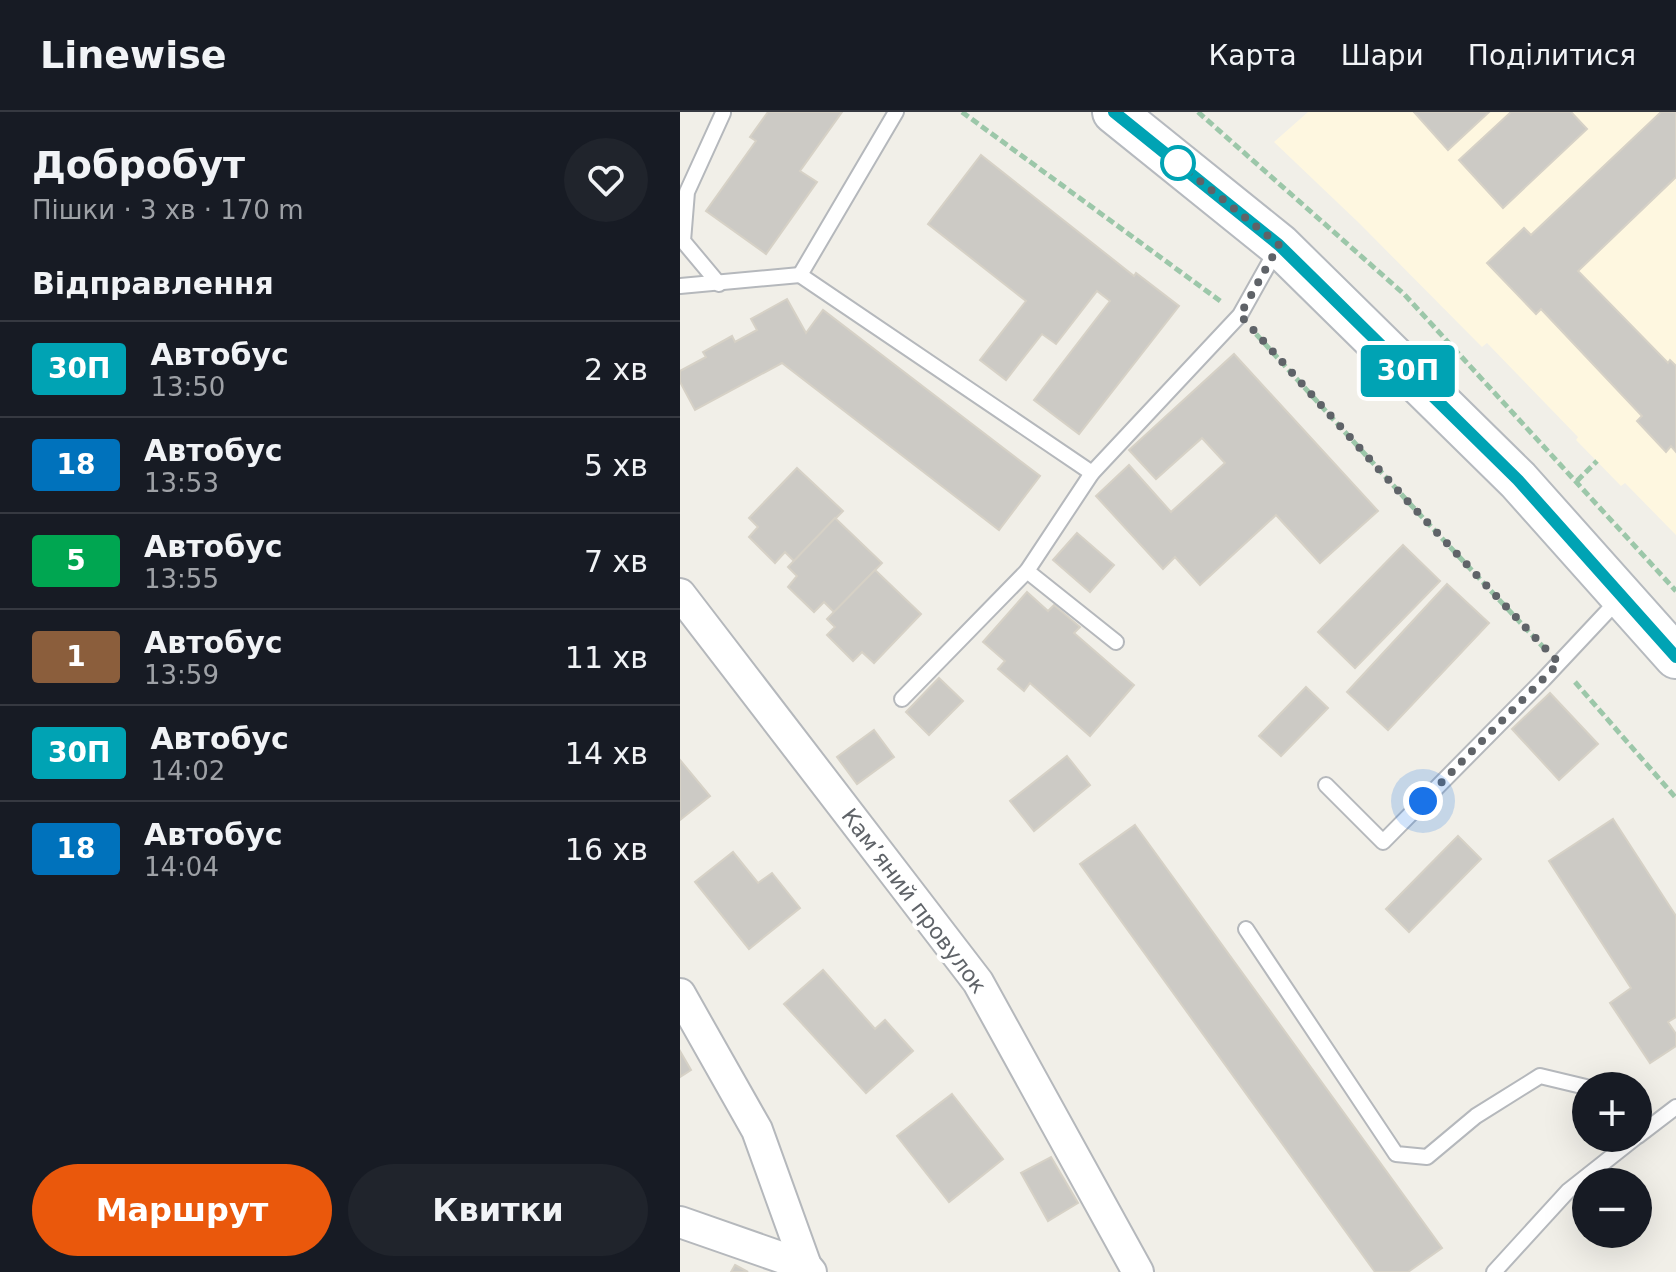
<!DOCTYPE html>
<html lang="uk">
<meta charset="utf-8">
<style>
:root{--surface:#171b24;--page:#20242c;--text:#f1f3f6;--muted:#9ea1a6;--line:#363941;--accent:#ea580c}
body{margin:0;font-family:"DejaVu Sans",sans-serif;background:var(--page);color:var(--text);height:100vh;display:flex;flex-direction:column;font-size:30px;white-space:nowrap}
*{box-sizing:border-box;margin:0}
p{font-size:26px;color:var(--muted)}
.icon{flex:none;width:44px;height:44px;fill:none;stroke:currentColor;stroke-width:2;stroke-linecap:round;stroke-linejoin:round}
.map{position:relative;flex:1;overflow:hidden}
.drawer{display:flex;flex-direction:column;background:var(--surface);width:680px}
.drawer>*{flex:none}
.badge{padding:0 16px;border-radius:6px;font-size:28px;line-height:52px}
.buttons{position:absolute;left:892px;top:960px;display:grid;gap:16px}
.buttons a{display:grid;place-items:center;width:80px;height:80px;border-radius:50%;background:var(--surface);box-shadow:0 8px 32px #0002;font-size:40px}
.you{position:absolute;width:40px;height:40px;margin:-20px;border:6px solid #fff;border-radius:50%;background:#1a73e8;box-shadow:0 0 0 12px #1a73e833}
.map>.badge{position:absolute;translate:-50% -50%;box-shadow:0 0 0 4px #fff}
h2{padding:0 32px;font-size:30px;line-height:72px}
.round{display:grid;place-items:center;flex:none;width:84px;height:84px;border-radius:42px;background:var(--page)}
.head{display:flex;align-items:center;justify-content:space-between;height:136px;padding:0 32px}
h1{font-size:38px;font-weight:800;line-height:60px}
.cta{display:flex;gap:16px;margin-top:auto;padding:16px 32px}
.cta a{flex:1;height:92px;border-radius:48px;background:var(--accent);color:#fff;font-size:32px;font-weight:800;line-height:92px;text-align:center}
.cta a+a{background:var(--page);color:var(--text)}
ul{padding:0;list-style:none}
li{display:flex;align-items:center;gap:24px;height:96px;padding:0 32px;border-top:2px solid var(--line)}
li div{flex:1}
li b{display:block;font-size:30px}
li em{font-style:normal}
li .badge{min-width:88px;font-weight:700;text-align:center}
header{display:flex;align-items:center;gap:48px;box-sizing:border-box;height:112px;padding:0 40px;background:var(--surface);border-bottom:2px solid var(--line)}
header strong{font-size:38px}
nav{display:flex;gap:44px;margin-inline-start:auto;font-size:28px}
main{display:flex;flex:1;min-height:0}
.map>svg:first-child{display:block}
.commercial{fill:#fef7e0}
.building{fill:#cccac5;stroke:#d6d1c6;stroke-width:2}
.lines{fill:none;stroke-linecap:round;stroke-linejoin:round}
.service-casing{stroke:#b5b8bc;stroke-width:18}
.minor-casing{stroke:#b5b8bc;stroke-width:34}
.secondary-casing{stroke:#b6babf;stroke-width:46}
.path{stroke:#9cc7a9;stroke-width:5;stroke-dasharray:8 4;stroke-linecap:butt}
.service{stroke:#fff;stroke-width:14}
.minor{stroke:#fff;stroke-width:30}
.secondary{stroke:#fff;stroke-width:42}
.line-casing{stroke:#fff;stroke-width:18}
.line{stroke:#00a3b4;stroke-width:12}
.walk{stroke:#5f6368;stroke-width:8;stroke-dasharray:0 14.4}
.stop-dot{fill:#fff;stroke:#00a3b4;stroke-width:4}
.labels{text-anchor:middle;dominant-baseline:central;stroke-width:8;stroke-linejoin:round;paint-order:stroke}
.street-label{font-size:22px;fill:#5f6368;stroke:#fff}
</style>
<header>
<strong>Linewise</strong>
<nav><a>Карта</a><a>Шари</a><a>Поділитися</a></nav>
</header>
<main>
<section class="drawer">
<div class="head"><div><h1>Добробут</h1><p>Пішки · 3 хв · 170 m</p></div><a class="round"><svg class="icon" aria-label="heart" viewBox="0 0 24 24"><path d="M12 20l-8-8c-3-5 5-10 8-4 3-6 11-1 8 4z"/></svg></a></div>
<h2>Відправлення</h2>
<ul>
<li><span class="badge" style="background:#00a3b4;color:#fff">30П</span><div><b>Автобус</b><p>13:50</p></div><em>2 хв</em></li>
<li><span class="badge" style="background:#0072bc;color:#fff">18</span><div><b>Автобус</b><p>13:53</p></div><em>5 хв</em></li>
<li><span class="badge" style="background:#00a651;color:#fff">5</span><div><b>Автобус</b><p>13:55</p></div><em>7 хв</em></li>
<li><span class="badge" style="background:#8b5e3c;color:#fff">1</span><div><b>Автобус</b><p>13:59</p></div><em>11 хв</em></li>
<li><span class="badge" style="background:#00a3b4;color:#fff">30П</span><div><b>Автобус</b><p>14:02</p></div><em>14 хв</em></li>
<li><span class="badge" style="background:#0072bc;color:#fff">18</span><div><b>Автобус</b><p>14:04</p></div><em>16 хв</em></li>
</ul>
<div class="cta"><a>Маршрут</a><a>Квитки</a></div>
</section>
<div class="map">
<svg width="996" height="1160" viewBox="0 0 996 1160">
<rect width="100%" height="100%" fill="#f1efe8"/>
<path class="commercial" d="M628 0H996V423L945 371 941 374 896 328 898 325 807 231 802 235 679 111 594 30Z"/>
<g class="building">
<path d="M88 0H162L120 59 137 70 86 142 26 99 76 29 70 25Z"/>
<path d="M734 0H809L768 38Z"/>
<path d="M831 0H891L907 17 823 96 779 48Z"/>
<path d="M981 0H996V65L898 159 988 251 990 248 996 254V340L991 334 986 340 957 309 962 304 861 197 856 202 807 151 844 116 851 123Z"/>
<path d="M301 43 454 164 456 161 499 194 399 322 354 288 430 189 417 179 376 232 362 222 326 268 300 248 346 189 248 112Z"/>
<path d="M107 187 126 221 143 198 360 364 319 418 102 251 15 298 0 270V259L26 245 23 240 52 224 55 230 77 218 71 207Z"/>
<path d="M554 242 698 399 640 451 596 403 520 473 495 445 483 457 416 384 449 353 491 400 545 351 522 326 476 367 449 338Z"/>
<path d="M117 356 163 399 114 449 105 440 95 451 69 425 78 415 69 406Z"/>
<path d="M155 406 202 451 154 500 144 490 134 500 108 475 117 464 108 455Z"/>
<path d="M397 421 434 453 410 480 373 448Z"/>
<path d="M723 433 760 469 675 556 638 520Z"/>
<path d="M195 458 241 502 194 551 182 540 173 549 147 523 155 515 147 507Z"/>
<path d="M767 472 809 511 708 618 667 580Z"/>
<path d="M347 480 368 499 374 493 400 515 394 521 454 573 410 624 350 571 344 579 318 557 325 549 303 530Z"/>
<path d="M259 566 283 589 249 623 226 600Z"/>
<path d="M626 575 648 596 601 644 579 624Z"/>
<path d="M870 581 918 632 879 668 832 617Z"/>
<path d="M194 618 214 645 177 672 157 645Z"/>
<path d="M387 644 410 673 354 719 330 689Z"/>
<path d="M0 648 30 684 0 708Z"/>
<path d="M933 707 996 804V905L988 910 996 922V934L970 951 930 891 951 876 869 749Z"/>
<path d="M455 713 762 1136 728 1160H695L400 752Z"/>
<path d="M778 724 801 747 729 820 706 797Z"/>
<path d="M53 740 78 771 92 761 120 796 69 837 15 770Z"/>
<path d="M143 858 195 917 205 908 233 939 186 981 104 892Z"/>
<path d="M0 939 11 958 0 965Z"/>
<path d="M272 982 323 1047 269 1090 217 1024Z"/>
<path d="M371 1045 398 1091 368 1109 341 1061Z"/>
<path d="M55 1153 68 1160H51Z"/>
</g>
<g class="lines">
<defs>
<g id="service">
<path d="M216 0 120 163 412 361"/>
<path d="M39 172 3 129 7 80 43 1"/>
<path d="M0 174 120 163"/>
<path d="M347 459 436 530"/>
<path d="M222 587 347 459 412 361 560 203 597 137"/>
<path d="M646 673 703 730 863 568 939 487"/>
<path d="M566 817 716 1042 747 1045 796 1004 860 964 906 975"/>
<path d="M958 1024 996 995"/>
<path d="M814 1160 888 1079 955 1026"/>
</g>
<g id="minor">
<path d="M0 482 298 870 458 1160"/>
<path d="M0 882 77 1018 126 1154 131 1160"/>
<path d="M0 1110 126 1154"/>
</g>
<path id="secondary" d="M434 0 599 133 838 368 996 545"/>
</defs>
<use href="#service" class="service-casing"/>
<use href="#minor" class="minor-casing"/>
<use href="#secondary" class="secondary-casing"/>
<g class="path">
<path d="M282 0 543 191"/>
<path d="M518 0 724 182 996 479"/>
<path d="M576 222 731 393 864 536"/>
<path d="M897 369 917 349"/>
<path d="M895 570 996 686"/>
</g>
<use href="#service" class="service"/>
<use href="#minor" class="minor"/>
<use href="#secondary" class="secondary"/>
</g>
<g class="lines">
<defs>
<path id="line" d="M434 0 599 133 838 368 996 545"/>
</defs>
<use href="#line" class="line-casing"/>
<use href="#line" class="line"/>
<path class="walk" d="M498 51 599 133 560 203 731 393 879 551 743 689"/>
</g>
<circle class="stop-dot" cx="498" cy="51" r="16"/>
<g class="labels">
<g class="street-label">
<text transform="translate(234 789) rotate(53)">Камʼяний провулок</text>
</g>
</g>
</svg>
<div class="buttons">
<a>+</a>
<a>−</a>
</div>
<div class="you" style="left:743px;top:689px"></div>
<b class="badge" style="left:728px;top:259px;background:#00a3b4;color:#fff">30П</b>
</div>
</main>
